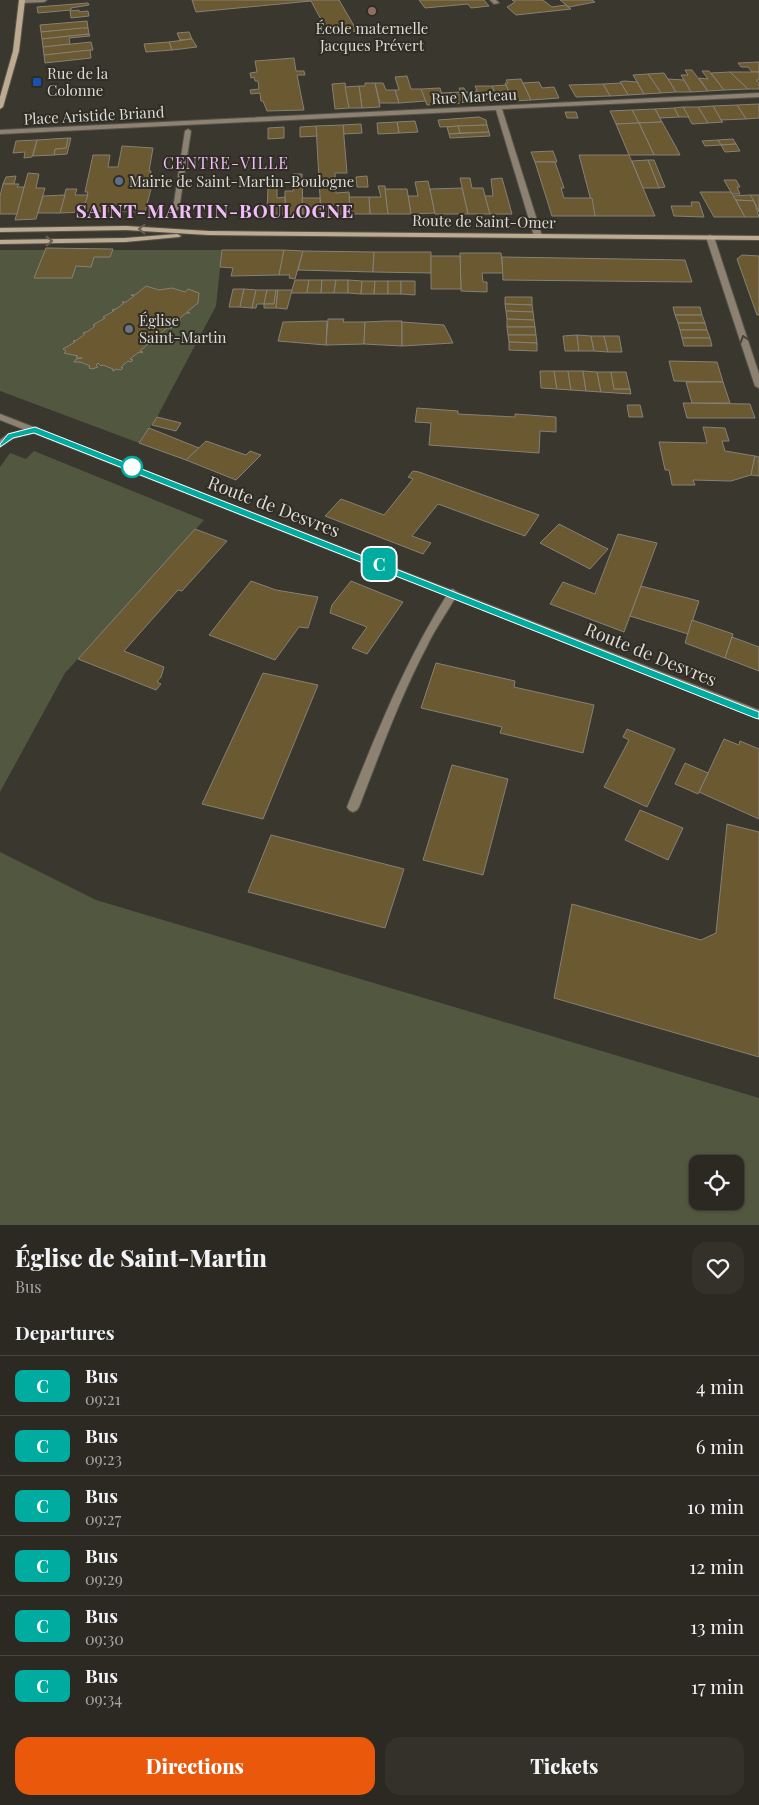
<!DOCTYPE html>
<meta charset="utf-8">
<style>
:root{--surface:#2c2922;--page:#34312a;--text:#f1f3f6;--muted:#a6a6a5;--line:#484540;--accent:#ea580c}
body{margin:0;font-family:"Playfair Display",serif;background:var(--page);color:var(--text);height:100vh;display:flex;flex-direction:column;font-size:19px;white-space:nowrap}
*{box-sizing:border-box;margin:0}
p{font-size:16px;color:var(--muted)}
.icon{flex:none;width:28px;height:28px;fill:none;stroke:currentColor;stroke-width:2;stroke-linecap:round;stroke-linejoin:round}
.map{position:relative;height:1225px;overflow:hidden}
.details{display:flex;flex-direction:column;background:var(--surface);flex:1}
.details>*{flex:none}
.badge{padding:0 10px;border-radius:8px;font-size:18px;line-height:32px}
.fabs{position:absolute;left:689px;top:1155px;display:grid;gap:10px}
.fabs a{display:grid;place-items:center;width:55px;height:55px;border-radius:10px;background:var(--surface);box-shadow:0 1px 4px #0004,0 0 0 1px var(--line);font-size:25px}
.map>.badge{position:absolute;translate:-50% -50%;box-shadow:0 0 0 2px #fff}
h2{padding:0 15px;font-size:19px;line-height:45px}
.round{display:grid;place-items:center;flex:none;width:52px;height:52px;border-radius:15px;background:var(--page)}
.head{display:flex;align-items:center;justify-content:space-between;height:85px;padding:0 15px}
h1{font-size:24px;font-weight:800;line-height:38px}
.primary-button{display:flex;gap:10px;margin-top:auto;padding:10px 15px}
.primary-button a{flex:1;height:58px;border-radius:15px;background:var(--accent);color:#fff;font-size:20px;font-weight:800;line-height:58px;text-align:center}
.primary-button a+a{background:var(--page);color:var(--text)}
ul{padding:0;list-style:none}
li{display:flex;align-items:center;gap:15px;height:60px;padding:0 15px;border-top:1px solid var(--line)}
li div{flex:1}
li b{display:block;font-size:19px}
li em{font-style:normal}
li .badge{min-width:55px;font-weight:700;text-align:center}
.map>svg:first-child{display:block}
.green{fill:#52583f;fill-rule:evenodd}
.building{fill:#6a5931;stroke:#858177}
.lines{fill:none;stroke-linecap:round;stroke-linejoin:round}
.pedestrian-casing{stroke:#57544c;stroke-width:2}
.minor-casing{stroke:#57544c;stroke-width:2}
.tertiary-casing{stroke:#57544c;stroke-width:2}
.secondary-casing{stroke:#57544c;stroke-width:2}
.pedestrian{fill:#8d8271;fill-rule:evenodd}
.minor{fill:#8d8271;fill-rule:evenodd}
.tertiary{fill:#8d8271;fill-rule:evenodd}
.secondary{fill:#bdab91;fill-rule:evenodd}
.oneway{stroke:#685f50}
.oneway2{stroke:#474237}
.line{fill:#00aba0;stroke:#fff}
.education-dot{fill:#8d6e63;stroke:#302d24;stroke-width:2}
.transit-dot{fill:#1a4fb4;stroke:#302d24;stroke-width:2}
.service-dot{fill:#5c6f8a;stroke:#302d24;stroke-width:2}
.worship-dot{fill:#6b7280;stroke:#302d24;stroke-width:2}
.stop-dot{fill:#fff;stroke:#00aba0;stroke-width:2.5}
.labels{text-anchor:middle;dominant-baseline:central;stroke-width:4;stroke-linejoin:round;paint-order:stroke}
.far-poi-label{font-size:15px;fill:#dcdad5;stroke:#302d24;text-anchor:start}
.far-street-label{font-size:15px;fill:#dcdad5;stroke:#302d24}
.far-quarter-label{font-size:16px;letter-spacing:1px;fill:#f1bdfa;stroke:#302d24}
.street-label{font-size:18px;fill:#dcdad5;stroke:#302d24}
.far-district-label{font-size:19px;font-weight:bold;letter-spacing:1px;fill:#f1bdfa;stroke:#302d24}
</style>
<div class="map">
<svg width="759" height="1225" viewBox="0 0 759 1225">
<rect width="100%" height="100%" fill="#3a372e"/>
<g class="green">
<path d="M0 250H222L216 306 157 417 139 443 0 391Z"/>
<path d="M34 451 204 520 65 673 0 792V467L10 453 26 459Z"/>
<path d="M0 852 96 900 759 1098V1225H0ZM698 1164H735V1201H698Z"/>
</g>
<g class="building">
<path d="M192 0H339L357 31 329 34 311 1 196 12Z"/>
<path d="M419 0H484L489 6 471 8 468 4 425 8Z"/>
<path d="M512 0H543L552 7 565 5 571 9 516 15 507 7 515 2Z"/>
<path d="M560 0H592L595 2 569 7Z"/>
<path d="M88 3 89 5 71 8V10L38 13 37 7Z"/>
<path d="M79 10V12L88 11 89 16 71 18 70 11Z"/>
<path d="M87 21 88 28 41 32 40 25Z"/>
<path d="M82 28H88L89 34 42 39 41 32Z"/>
<path d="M189 32 192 39 180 40 177 33Z"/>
<path d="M89 34 90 36 69 38 70 44 43 47 42 39Z"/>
<path d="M192 39 197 47 172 50 169 42Z"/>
<path d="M91 42 93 50 44 55 43 47Z"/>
<path d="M169 42 172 50 146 52 144 44Z"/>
<path d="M90 50 91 58 45 63 44 55Z"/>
<path d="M294 58 296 71H304L305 75H297L304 110 267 111 263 101H261L260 93 251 94 250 90 259 89 258 81H255L254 77 251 78 250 73 257 72 255 61Z"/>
<path d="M759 62V72H752L748 67H741L738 63Z"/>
<path d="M685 70H692L708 91 691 92 681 75H688Z"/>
<path d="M702 71H709L724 90 708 91 699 78 708 79Z"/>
<path d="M730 72 748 89 724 90 711 73Z"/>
<path d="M730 72H759V80H756L759 83V89H748Z"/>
<path d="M664 73 668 79 676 92 661 93 648 74Z"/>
<path d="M648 74 653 81 661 93 644 94 633 75Z"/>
<path d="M407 76 411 89H421L426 101 399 103 395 90H399L395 77Z"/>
<path d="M521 79 531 100 513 101 505 83H508L506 80Z"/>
<path d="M668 79 684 80 691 92H676Z"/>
<path d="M624 81 637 82 644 94 628 95 620 82Z"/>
<path d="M539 82 542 88 554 87 559 98 531 100 523 83Z"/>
<path d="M345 83 349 108 335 109 332 84Z"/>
<path d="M365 83H375L380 107 362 108 359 86H365Z"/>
<path d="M375 83H383L386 90H395L399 103H380Z"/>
<path d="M621 83 628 95 610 96 603 84Z"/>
<path d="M603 84 610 96 576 97 569 85Z"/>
<path d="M506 85 513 101H498L492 86Z"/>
<path d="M359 86 362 108H349L345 87Z"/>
<path d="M475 86H492L498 101 482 102Z"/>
<path d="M440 88 445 104 427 105 421 89Z"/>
<path d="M459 88H464L466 92 477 91 482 102 464 103Z"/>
<path d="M460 92 464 103 445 104 441 93Z"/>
<path d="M759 104V118L746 119 737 105Z"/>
<path d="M737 105 746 119 721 120 713 106Z"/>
<path d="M713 106 721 120 723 122 708 123 698 107Z"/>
<path d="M683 107H698L708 123 692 124Z"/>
<path d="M683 107 689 117H679L674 108Z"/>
<path d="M674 108 679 117 660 118 655 109Z"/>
<path d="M655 109 662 122 639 123 632 110Z"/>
<path d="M632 110 639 123 616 124 610 111Z"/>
<path d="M565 112H576L578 118H567Z"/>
<path d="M479 117 486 120 487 125 440 127 438 120Z"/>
<path d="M415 121 418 132 399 133 397 122Z"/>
<path d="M397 122 399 133 378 134 377 123Z"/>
<path d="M662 122 676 147 680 155H654L639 123Z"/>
<path d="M639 123 654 155H629L616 124Z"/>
<path d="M361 124 362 133 344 134 343 125Z"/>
<path d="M343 125 347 173H335L336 193 349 192 351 214H321L316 126Z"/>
<path d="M487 125 489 132 460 133 458 126Z"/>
<path d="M316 126 317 136 300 137V127Z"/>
<path d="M458 126 460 133 449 134 447 127Z"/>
<path d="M284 127V138L268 139V128Z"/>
<path d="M489 132 490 136 450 138 449 134Z"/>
<path d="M68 138H71L67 154 54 155 55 149 66 148Z"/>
<path d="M68 138 66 148 55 149 54 155 33 156 37 140Z"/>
<path d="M733 139 736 144 721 145 718 140Z"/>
<path d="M37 140 32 157 24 158 25 152 13 153 16 141Z"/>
<path d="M718 140 721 145 705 146 702 141Z"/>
<path d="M736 144 740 151 725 152 721 145Z"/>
<path d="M122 146 153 148 149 171H151L149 185H152L145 212 82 211 88 192H85L93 155H110L108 167H118Z"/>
<path d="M553 151 557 162H535L531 152Z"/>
<path d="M579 155H629L655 216H595Z"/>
<path d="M648 160H654L665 187 659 188Z"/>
<path d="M648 160 659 188H643L632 161Z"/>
<path d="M535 162H555L564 188H561L564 198H592L595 216H552Z"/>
<path d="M28 173 39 174 36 188H45L36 219 15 220Z"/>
<path d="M293 174H302L303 214H285V191H293Z"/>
<path d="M16 176 14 184H3L6 177Z"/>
<path d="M367 176 368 187H357L356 177Z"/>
<path d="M460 178H470L472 188H483L490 214H468Z"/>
<path d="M502 178 512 214H490L485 196H493L491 179Z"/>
<path d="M724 180H736L740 187H737L740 194H732Z"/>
<path d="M428 181 435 213 411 214 408 196H418L415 182Z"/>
<path d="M3 184H19L17 187H24L17 214H0V196Z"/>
<path d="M268 186H277V198L285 197V214H267Z"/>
<path d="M378 186H385L388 214H370L369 197H381Z"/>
<path d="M462 188 468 214H435L430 189Z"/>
<path d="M66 189H77L75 195H88L82 212 60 213Z"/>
<path d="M385 189H407L411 214H388Z"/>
<path d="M700 192H731L745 217H714Z"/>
<path d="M65 195 60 213H38L43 196Z"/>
<path d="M750 195H759V212L754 201Z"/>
<path d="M750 195 754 201 736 200 733 196Z"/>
<path d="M349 197H369L370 214H351Z"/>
<path d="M302 198H320L321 214H303Z"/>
<path d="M736 200 754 201 759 217H745Z"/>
<path d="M691 202H699L704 217 674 216 671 206H692Z"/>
<path d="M46 248 113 249 110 257H94L91 267 76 266 72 278H34Z"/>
<path d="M222 250H284L279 275 231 276 233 268 220 267Z"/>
<path d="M284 250 303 251 295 279 289 278 290 275H279Z"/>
<path d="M303 251 374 252 373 272 298 270Z"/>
<path d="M374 252H431V273L373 272Z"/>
<path d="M460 253H501L503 273H482L483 282H487V292L461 291Z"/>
<path d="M742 255 759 256V315H757L737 259Z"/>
<path d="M431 256H460L461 289H431Z"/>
<path d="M502 257 685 260 692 282 503 280Z"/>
<path d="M295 280H309L307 293H291Z"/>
<path d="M309 280H322L321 293H307Z"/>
<path d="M322 280H336L334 293H321Z"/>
<path d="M336 280H348V293H334Z"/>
<path d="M348 280 362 281 361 294 348 293Z"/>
<path d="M362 281H375L374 294H361Z"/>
<path d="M375 281H388V294H374Z"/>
<rect x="388" y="281" width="13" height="13"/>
<path d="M401 281H415V295L401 294Z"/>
<path d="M146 286 159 290 172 288 185 292 188 289 199 293 198 303 187 312 190 313H186L179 319 181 320 179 322 176 321 169 327 172 328H167L160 334 162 336 160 337 158 336 150 343 152 344 151 345 148 344 140 351 143 352 141 353 139 352 130 359 133 360 131 362 128 361 121 367 123 368 121 370 115 369 114 371 112 370 113 369 103 365 101 366 98 363 96 365 98 367 92 369 89 368 90 366 80 362H74L76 359 82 358H78L76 357 78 356 64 353 66 351 63 349 75 342 73 341 77 340 85 334 83 333 85 332H87L95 326 93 325 105 318 103 317 114 311 112 310 116 309 124 303 122 302H126L134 296 131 295H135Z"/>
<path d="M233 289H244L240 307H229Z"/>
<path d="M244 289 256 290 252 308 240 307Z"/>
<path d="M256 290H267L264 304H257L256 308H252Z"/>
<path d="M267 290H276L274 304H264Z"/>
<path d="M276 290H278L276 308H264V304H274Z"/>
<path d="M278 290H292L287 309 276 308Z"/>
<path d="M505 297H532V305L505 304Z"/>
<path d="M505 304 532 305 533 312 506 311Z"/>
<path d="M673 307H700L702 315H675Z"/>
<path d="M506 311 533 312 534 320 507 319Z"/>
<path d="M675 315H702L705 323H678Z"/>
<path d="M328 319H344L343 322H365L364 344 326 345Z"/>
<path d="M507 319 534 320 535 327H507Z"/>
<path d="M327 321 326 345 278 341 283 322Z"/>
<path d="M386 321H402V346L364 344 365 322Z"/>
<path d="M402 322 444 325 453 343 402 346Z"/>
<path d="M678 323H705L707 330H680Z"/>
<path d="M507 327H535L536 335H508Z"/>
<path d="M680 330H707L710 338H682Z"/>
<path d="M508 335H536L537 343 509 342Z"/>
<path d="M577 335 579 351H565L563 336Z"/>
<path d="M577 335 591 336 594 351H579Z"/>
<path d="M591 336H604L608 352 594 351Z"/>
<path d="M604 336H619L622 352H608Z"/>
<path d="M682 338H710L712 346H684Z"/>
<path d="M509 342 537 343V351L509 350Z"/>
<path d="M669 361 717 362 723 382 674 381Z"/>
<path d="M540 371H554L557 389 541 388Z"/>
<path d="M554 371H568L571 390 557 389Z"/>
<path d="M568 371H583L586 391 571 390Z"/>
<path d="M583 371 597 372 601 392 586 391Z"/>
<path d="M597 372H611L614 389H630L631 394 601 392Z"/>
<path d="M611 372H626L630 389H614Z"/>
<path d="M686 382H723L730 403H692Z"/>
<path d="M683 403 750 404 755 418H687Z"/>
<path d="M627 405H640L643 417H629Z"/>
<path d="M417 408 458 411V414L515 417V414L556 417V432L540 431 539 453 429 445 431 423 415 422Z"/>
<path d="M157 417 181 423 176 431 152 425Z"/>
<path d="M703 427 725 428 729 441H722L725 451 755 456 751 475 731 481 693 480 695 485H672L669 470H665L659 442 707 443Z"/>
<path d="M149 428 199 448 186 460 139 443Z"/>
<path d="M206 441 246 455 250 451 261 455 236 480 186 460Z"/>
<path d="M755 456 759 457V476L751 475Z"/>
<path d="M413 471 419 472 539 515 525 536 438 504 412 536 431 543 423 554 325 516 341 499 384 515 413 479 408 477Z"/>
<path d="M559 524 608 549 590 569 540 543Z"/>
<path d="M195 529 227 541 182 591 178 590 124 651 164 667 161 677 157 682 161 684 156 690 78 659Z"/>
<path d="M618 534 657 543 624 632 550 604 563 582 595 594Z"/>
<path d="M251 581 276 590 318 597 308 628 299 627 275 660 209 635Z"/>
<path d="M351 581 403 602 367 654 352 648 367 627 330 613 332 605Z"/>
<path d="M641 586 699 601 688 634 630 616Z"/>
<path d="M692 620 733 634 725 658 685 643Z"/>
<path d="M732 637 759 647V671L725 658Z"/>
<path d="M436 663 515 681 514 687 594 705 583 753 500 733 502 727 421 708Z"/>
<path d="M263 673 318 685 263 819 202 804Z"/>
<path d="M627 729 675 749 647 807 604 787 629 740 623 737Z"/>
<path d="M724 739 739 745 740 741 759 749V819L699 792Z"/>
<path d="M685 763 708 773 698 794 675 784Z"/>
<path d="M452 765 508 779 483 875 423 860Z"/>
<path d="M640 810 683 828 668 860 625 840Z"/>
<path d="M727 824 759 832V1057L554 998 572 904 701 940 716 933Z"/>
<path d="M271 835 404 869 385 928 248 892Z"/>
</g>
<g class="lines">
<defs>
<path id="pedestrian" d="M188 129 191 131 179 209 176 211 173 209 185 131Z"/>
<g id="minor">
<path d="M20 0H47L44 2 22 3Z"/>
<path d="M490 0H496L499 3 494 4Z"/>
<path d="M759 93V97L502 109 542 236 538 238 534 236 496 110 0 134V130Z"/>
<path d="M710 235 714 237 759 374V388L755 386 706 237Z"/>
<path d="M35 427 38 428 39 430 38 432 14 438 0 447V440L8 434Z"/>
<path d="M453 589 458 593C448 611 436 627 427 646 400 697 380 753 359 807L357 810 353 812 349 810 347 807C377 732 406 659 450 590Z"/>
</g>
<path id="tertiary" d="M0 414 759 710V719L0 420Z"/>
<g id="secondary">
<path d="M19 0H25L19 51 3 107 0 109V97L13 51Z"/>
<path d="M126 226 208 231 759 236V240L208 235 126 230 0 232V228Z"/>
<path d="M177 234 181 236 179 237 125 242 0 244V240L125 238Z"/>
</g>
</defs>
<use href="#pedestrian" class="pedestrian-casing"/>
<use href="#minor" class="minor-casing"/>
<use href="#tertiary" class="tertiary-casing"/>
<use href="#secondary" class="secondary-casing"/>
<use href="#pedestrian" class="pedestrian"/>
<use href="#minor" class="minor"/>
<use href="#tertiary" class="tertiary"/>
<use href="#secondary" class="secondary"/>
</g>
<defs><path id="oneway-chevron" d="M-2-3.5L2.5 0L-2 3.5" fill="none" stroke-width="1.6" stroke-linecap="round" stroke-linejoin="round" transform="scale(1.25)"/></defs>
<g class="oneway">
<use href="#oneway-chevron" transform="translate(142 229) rotate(-178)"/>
<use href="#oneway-chevron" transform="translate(49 241) rotate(-1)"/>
</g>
<use class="oneway2" href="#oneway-chevron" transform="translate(744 339) rotate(-108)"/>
<path class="line" d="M35 427 759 712V719L755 718 34 433 13 438 0 447V444L8 434Z"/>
<circle class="education-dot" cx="372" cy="11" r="5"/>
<rect class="transit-dot" x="32" y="77" width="10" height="10" rx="2.5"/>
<circle class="service-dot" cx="119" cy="181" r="5"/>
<circle class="worship-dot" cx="129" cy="329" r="5"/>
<circle class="stop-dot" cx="132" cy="467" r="10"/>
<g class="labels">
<g class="far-poi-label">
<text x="372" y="28" text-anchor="middle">École maternelle<tspan x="372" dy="17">Jacques Prévert</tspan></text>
<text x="47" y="73">Rue de la<tspan x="47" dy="17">Colonne</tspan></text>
<text x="129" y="181">Mairie de Saint-Martin-Boulogne</text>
<text x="139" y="320">Église<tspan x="139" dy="17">Saint-Martin</tspan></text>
</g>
<g class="far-street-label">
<text transform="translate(474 96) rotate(-3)">Rue Marteau</text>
<text transform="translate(94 115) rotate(-3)">Place Aristide Briand</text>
<text transform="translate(484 221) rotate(1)">Route de Saint-Omer</text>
</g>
<g class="far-quarter-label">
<text x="226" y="162">CENTRE-VILLE</text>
</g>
<g class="street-label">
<text transform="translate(274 506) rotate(21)">Route de Desvres</text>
<text transform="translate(651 654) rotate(22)">Route de Desvres</text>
</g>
<g class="far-district-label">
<text x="215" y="210">SAINT-MARTIN-BOULOGNE</text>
</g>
</g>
</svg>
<div class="fabs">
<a><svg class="icon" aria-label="locate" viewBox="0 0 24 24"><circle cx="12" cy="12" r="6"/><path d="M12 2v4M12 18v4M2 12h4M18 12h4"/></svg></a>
</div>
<b class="badge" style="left:379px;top:564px;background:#00aba0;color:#fff">C</b>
</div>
<section class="details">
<div class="head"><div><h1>Église de Saint-Martin</h1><p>Bus</p></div><a class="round"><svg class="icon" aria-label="heart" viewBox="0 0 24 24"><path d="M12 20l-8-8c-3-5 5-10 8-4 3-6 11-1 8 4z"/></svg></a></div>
<h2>Departures</h2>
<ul>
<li><span class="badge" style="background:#00aba0;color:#fff">C</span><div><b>Bus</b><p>09:21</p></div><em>4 min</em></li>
<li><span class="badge" style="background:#00aba0;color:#fff">C</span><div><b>Bus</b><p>09:23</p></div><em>6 min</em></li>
<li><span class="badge" style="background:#00aba0;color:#fff">C</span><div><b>Bus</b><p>09:27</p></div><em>10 min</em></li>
<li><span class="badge" style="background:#00aba0;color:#fff">C</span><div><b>Bus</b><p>09:29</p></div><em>12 min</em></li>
<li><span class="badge" style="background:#00aba0;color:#fff">C</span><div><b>Bus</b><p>09:30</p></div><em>13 min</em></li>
<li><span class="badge" style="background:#00aba0;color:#fff">C</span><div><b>Bus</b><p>09:34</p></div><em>17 min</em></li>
</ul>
<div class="primary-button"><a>Directions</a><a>Tickets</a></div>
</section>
